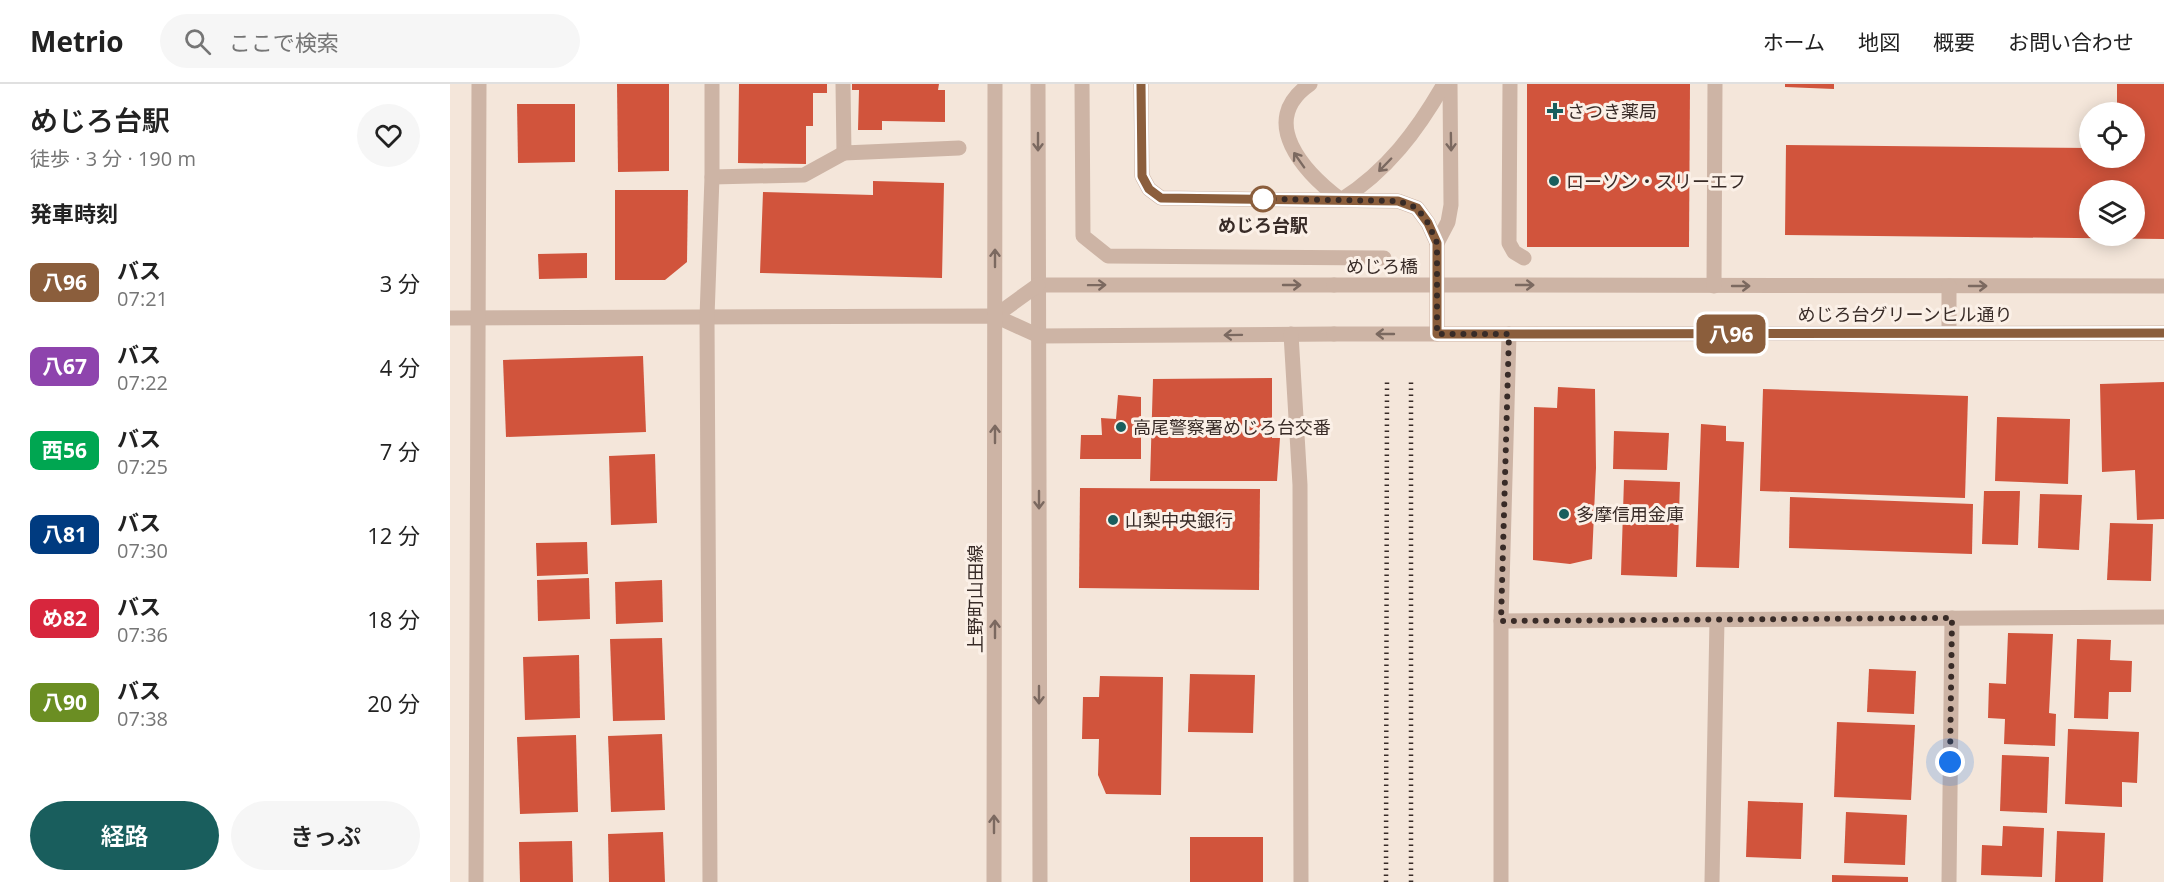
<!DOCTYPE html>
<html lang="ja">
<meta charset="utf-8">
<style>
:root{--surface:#fff;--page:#f6f6f6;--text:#222;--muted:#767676;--line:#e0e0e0;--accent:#195e5d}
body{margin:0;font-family:"Open Sans","Noto Sans JP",sans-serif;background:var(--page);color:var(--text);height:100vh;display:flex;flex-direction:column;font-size:22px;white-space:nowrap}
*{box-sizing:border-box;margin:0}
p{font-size:20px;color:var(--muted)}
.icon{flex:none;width:33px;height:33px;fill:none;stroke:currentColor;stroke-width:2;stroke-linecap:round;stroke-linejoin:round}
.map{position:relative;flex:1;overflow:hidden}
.side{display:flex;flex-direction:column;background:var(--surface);width:450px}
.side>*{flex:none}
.badge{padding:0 12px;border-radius:9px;font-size:21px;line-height:39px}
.buttons{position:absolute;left:1629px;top:18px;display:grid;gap:12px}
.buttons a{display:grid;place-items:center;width:66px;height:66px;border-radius:50%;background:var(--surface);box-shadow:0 3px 15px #0003;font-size:30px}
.you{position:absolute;width:30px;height:30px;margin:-15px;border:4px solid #fff;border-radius:50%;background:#1a73e8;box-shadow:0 0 0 9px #1a73e833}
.map>.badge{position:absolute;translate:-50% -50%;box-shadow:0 0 0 3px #fff}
h2{padding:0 30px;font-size:22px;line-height:54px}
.round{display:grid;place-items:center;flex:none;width:63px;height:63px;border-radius:32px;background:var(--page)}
.summary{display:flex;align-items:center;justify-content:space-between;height:102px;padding:0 30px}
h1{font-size:28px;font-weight:600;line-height:45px}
.cta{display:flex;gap:12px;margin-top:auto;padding:12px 30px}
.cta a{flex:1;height:69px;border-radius:36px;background:var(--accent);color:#fff;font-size:24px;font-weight:600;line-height:69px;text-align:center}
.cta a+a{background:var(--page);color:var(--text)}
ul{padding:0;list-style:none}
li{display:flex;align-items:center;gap:18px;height:84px;padding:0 30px}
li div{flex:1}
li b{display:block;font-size:22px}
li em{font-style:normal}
li .badge{min-width:66px;font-weight:700;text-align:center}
header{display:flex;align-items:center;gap:36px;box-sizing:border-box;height:84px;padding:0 30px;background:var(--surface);border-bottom:2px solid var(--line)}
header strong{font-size:28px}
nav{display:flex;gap:33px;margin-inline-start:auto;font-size:21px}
.search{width:420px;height:54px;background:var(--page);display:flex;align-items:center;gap:15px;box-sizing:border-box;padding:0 21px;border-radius:33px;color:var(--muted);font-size:22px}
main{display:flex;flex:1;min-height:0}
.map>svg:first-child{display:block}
.building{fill:#d1543c;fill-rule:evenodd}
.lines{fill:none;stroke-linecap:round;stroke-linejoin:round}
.minor{stroke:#cdb4a5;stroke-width:15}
.rail{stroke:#382b27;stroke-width:4.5;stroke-dasharray:1.5 4.5;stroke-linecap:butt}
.minor-bridge{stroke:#cdb4a5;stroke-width:15}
.oneway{stroke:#7b6960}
.line-casing{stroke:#fff;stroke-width:14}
.line{stroke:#8b5e3c;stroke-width:9}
.walk{stroke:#382b27;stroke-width:6;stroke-dasharray:0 10.8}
.poi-dot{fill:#195e5d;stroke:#fbf0e7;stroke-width:2}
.stop-dot{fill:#fff;stroke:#8b5e3c;stroke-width:3}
.labels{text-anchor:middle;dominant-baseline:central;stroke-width:6;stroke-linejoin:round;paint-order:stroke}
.poi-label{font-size:18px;fill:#382b27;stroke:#fbf0e7;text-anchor:start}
.stop-label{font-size:18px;font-weight:bold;fill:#382b27;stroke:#fbf0e7}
.street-label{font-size:18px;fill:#382b27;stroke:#fbf0e7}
</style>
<header>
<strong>Metrio</strong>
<div class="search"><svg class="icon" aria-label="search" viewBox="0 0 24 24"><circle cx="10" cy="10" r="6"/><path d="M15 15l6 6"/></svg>ここで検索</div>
<nav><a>ホーム</a><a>地図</a><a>概要</a><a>お問い合わせ</a></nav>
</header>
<main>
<section class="side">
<div class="summary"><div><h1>めじろ台駅</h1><p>徒歩 · 3 分 · 190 m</p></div><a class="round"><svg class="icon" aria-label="heart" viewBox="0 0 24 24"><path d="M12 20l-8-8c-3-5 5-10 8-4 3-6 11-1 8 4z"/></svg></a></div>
<h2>発車時刻</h2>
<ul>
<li><span class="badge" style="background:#8b5e3c;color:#fff">八96</span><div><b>バス</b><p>07:21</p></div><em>3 分</em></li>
<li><span class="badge" style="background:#8e44ad;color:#fff">八67</span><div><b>バス</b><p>07:22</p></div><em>4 分</em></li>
<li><span class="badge" style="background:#00a651;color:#fff">西56</span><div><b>バス</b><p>07:25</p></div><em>7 分</em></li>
<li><span class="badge" style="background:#003b80;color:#fff">八81</span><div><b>バス</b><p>07:30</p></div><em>12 分</em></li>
<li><span class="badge" style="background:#d7263d;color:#fff">め82</span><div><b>バス</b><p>07:36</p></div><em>18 分</em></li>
<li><span class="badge" style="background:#6b8e23;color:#fff">八90</span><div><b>バス</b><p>07:38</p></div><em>20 分</em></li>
</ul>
<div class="cta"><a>経路</a><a>きっぷ</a></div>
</section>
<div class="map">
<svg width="1714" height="798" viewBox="0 0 1714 798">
<rect width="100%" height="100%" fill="#f4e6da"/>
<g class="building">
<path d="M167 0H219V87L168 88Z"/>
<path d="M289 0H377V9H363V42H356V80L288 79Z"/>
<path d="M402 0H489L488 6H495V38L432 37V46H408L409 6H402Z"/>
<path d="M1077 0H1240L1239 163H1077Z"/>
<path d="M1335 0H1384V5L1335 3Z"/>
<path d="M1667 0H1714V155L1335 151 1336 61 1640 64V74H1684V28H1667ZM1640 106H1684V152H1640Z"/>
<path d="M67 20H125V78L68 79Z"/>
<path d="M423 97 494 99 492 194 310 189 313 108 423 111Z"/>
<path d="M165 106H238L237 178 215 196H165Z"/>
<path d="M137 169V194L89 195 88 170Z"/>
<path d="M193 272 196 348 56 353 53 276Z"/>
<path d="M822 294V354H830L827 397H700L703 295Z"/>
<path d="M1714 298V435L1687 436 1685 386 1652 388 1650 300Z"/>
<path d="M1108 303 1145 305 1146 384 1142 475 1120 480 1083 476 1084 323 1107 324Z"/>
<path d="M1313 305 1518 312 1515 414 1310 407Z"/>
<path d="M668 311 691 313V375H630L631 351H652L651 334 666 335Z"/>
<path d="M1547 333 1620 335 1618 400 1545 397Z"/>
<path d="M1251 340 1276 342V357L1294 358 1289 484 1246 483Z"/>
<path d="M1164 347 1219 349 1217 386 1163 385Z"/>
<path d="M205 370 207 439 161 441 159 372Z"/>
<path d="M1174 396 1230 398 1227 493 1171 491Z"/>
<path d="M630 404 810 405 809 506 629 504Z"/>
<path d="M1534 407H1570L1568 461 1532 460Z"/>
<path d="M1590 410 1632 411 1629 466 1588 464Z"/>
<path d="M1340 413 1523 420 1522 470 1339 464Z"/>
<path d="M1660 439 1703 440 1701 497 1657 496Z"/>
<path d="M137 458 138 490 87 492 86 459Z"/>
<path d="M139 494 140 535 88 537 87 496Z"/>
<path d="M212 496 213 538 166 540 165 498Z"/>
<path d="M1558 549 1603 550 1599 629 1606 630 1605 662 1554 660 1555 635 1538 634 1539 599 1556 600Z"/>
<path d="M212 554 215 636 163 637 160 555Z"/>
<path d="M1627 555 1661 556 1660 576 1682 577 1681 608H1659L1658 635 1624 634Z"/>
<path d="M129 571 130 634 75 636 73 573Z"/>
<path d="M1419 585 1466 587 1464 630 1417 628Z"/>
<path d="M740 590 805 591 803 649 738 648Z"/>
<path d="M650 592 713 593 711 711 656 710 648 691 649 655H632L633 613H649Z"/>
<path d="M1387 638 1465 641 1461 716 1384 713Z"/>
<path d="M1618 645 1689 648 1687 699 1672 698V723L1615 720Z"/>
<path d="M212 650 215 726 161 728 158 652Z"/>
<path d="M126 651 128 728 70 730 67 653Z"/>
<path d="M1552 671 1599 673 1597 729 1550 727Z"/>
<path d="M1298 717 1353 719 1351 775 1296 773Z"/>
<path d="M1396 728 1457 731 1455 781 1394 779Z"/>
<path d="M1553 742 1594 744 1592 793 1531 791 1532 761 1552 762Z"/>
<path d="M1607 747 1655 749 1653 798H1605Z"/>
<path d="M213 748 215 798H159L158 750Z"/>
<rect x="740" y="753" width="73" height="45"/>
<path d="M122 757 123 798H70L69 758Z"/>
<path d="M1382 791 1458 793V798H1382Z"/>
</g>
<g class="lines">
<g class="minor">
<path d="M393 0 394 69 509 64"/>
<path d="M588 0 590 798"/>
<path d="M632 0 633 152 658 172 934 174"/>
<path d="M691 0 692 92 699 105 711 114 948 117 967 124 978 139 987 159 998 138 1001 121 1000 0"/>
<path d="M860 0C806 37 855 89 891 116"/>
<path d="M1060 0 1059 159 1064 168 1074 174"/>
<path d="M262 93 354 91 394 69"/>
<path d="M891 116C937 87 967 47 994 0"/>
<path d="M987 159V250L1714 249"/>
<path d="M588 201H884"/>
<path d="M987 201 1714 202"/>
<path d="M1264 202 1265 0"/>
<path d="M1499 202V249"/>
<path d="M545 232 588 201"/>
<path d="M0 234 545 232 589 252 884 250"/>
<path d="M841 250 850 401 851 798"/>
<path d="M1051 537 1714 533"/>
<path d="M26 798 29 0"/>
<path d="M260 798 257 233 262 93V0"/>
<path d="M544 798 545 0"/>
<path d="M1051 798V537L1059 250"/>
<path d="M1262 798 1267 536"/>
<path d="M1499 798 1502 534"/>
</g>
<g class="rail">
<path d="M936 798 937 296"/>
<path d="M961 798V298"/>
</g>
<g class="minor-bridge">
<path d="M884 201H987"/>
<path d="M884 250H987"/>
</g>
</g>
<defs><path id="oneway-shaft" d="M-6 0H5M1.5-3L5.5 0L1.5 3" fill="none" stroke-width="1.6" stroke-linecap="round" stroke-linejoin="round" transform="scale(1.5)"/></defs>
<g class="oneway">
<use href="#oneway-shaft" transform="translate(588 58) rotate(90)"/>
<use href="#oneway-shaft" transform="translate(1001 58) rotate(89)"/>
<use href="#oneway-shaft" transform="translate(849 76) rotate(-125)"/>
<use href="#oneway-shaft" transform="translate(935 81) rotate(134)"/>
<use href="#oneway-shaft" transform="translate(545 174) rotate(-90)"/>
<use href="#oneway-shaft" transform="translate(647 201) rotate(-1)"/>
<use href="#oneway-shaft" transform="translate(842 201)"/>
<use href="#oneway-shaft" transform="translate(1075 201)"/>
<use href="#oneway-shaft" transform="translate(1291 202)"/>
<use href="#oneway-shaft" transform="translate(1528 202)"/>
<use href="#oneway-shaft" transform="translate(935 250) rotate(-180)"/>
<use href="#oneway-shaft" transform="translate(783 251) rotate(179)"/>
<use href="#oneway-shaft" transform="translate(545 350) rotate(-90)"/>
<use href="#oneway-shaft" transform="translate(589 416) rotate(90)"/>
<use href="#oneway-shaft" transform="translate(545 545) rotate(-90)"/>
<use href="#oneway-shaft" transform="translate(589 611) rotate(90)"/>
<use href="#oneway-shaft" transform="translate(544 740) rotate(-90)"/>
</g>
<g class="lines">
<defs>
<path id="line" d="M691 0 692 92 699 105 711 114 948 117 967 124 978 139 987 159V250L1714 249"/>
</defs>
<use href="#line" class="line-casing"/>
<use href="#line" class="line"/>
<path class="walk" d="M813 115 948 117 967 124 978 139 987 159V250H1059L1051 537 1502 534 1500 678"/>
</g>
<g class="poi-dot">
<path d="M1102 18h6v6h6v6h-6v6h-6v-6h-6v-6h6z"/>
<circle cx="1104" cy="97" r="6"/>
<circle cx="671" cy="343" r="6"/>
<circle cx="1114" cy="430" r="6"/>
<circle cx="663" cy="436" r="6"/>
</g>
<circle class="stop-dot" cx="813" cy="115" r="12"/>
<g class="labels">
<g class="poi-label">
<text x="1117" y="27">さつき薬局</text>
<text x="1116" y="97">ローソン・スリーエフ</text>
<text x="683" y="343">高尾警察署めじろ台交番</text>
<text x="1126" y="430">多摩信用金庫</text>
<text x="675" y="436">山梨中央銀行</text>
</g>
<g class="stop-label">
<text x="813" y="141">めじろ台駅</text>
</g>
<g class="street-label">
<text x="932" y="182">めじろ橋</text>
<text x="1455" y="230">めじろ台グリーンヒル通り</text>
<text transform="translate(525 515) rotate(-90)">上野町山田線</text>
</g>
</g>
</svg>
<div class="buttons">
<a><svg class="icon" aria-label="locate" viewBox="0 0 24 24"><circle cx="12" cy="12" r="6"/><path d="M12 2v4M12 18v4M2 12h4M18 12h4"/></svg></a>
<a><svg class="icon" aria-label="layers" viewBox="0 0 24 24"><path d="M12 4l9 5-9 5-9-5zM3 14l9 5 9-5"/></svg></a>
</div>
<div class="you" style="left:1500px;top:678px"></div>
<b class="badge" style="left:1281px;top:250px;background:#8b5e3c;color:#fff">八96</b>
</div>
</main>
